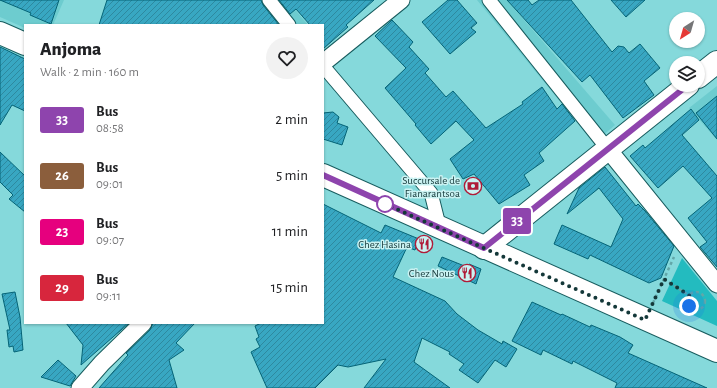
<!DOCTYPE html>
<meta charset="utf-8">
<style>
:root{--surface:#fff;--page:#f2f2f2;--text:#202124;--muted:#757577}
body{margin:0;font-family:"Alegreya Sans",sans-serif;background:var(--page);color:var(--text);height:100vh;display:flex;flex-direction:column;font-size:15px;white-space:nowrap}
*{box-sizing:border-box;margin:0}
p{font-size:13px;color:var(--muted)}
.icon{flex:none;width:22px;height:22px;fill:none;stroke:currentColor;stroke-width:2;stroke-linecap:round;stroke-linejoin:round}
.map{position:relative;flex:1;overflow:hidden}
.drawer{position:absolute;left:24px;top:24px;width:300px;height:300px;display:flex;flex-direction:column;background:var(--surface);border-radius:0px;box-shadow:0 1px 3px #0004}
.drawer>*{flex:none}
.badge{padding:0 8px;border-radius:3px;font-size:14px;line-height:26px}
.needle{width:26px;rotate:217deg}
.buttons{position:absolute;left:669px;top:12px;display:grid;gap:8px}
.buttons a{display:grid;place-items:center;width:36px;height:36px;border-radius:50%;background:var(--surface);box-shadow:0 1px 3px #0004;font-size:20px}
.you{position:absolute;width:20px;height:20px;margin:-10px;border:3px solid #fff;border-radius:50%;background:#1a73e8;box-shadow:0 0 0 6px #1a73e833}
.map>.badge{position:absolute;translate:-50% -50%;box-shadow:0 0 0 2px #fff}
.round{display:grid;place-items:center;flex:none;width:42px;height:42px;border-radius:21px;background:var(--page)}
.summary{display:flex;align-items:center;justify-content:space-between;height:68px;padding:0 16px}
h1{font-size:19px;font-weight:800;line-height:30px}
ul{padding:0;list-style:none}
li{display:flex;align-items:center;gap:12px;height:56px;padding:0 16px}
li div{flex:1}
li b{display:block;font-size:15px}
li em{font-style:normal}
li .badge{min-width:44px;font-weight:700;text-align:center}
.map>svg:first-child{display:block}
.built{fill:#6dcccf}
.garden{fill:#23bbbf}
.building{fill:url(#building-hatch);stroke:#046477}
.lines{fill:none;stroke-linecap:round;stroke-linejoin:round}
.pedestrian-casing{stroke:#175c5e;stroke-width:15}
.minor-casing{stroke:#175c5e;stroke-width:19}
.tertiary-casing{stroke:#175c5e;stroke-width:24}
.path{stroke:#62a7a9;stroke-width:2.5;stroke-dasharray:3 3;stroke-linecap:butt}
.pedestrian{stroke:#fff;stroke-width:13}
.minor{stroke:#fff;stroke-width:17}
.tertiary{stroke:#fff;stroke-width:22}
.line-casing{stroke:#fff;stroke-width:9}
.line{stroke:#8e44ad;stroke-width:6}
.walk{stroke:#143839;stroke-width:4;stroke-dasharray:0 7.2}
.stop-dot{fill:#fff;stroke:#8e44ad;stroke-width:2}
.labels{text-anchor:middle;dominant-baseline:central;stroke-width:3;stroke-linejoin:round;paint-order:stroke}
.poi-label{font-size:11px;fill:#143839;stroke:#caf2f2;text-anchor:end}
</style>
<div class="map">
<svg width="717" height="388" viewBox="0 0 717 388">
<defs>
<pattern id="building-hatch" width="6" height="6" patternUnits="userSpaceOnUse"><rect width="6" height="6" fill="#38a7c2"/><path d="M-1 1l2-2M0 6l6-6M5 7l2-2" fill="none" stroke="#2e899f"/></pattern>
</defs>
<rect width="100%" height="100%" fill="#85d9db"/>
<g class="built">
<path d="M0 0H64L53 25H25V28L0 17Z"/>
<path d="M258 0H287L308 25H278Z"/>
<path d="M477 0H507L615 125 594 143Z"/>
<path d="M717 86V140L689 108Z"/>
</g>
<path class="garden" d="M682 258 717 301V326L662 301Z"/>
<g class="building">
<path d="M0 0H59L51 24 30 15 31 13Z"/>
<path d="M107 0H261L263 5 279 25H99Z"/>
<path d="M279 0H374L346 25 348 27 323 49V25H310L296 9 290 14Z"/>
<path d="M448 0H457L477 23 471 28 476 32 450 54 422 22Z"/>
<path d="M507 0H528L532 5 539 0H571L612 52 618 46 624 47 629 53 640 44 660 68 644 81 654 95 623 118 590 75 582 82Z"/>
<path d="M611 0H645L626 17Z"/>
<path d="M392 20 413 42 409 47 429 69 425 73 446 97 453 91 486 128 523 104 522 102 542 87 557 109 562 104 575 121 539 153 544 161 524 175 530 185 499 204 474 174 463 179 450 159 474 140 456 121 431 144 415 125 416 124 385 88 406 68 375 36Z"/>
<path d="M0 47 25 59V111L12 105 0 125Z"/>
<path d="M717 96V139L696 113Z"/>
<path d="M691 109 699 120 682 135 717 176V267L700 247 707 242 688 218 712 198 683 166 658 188 630 156 643 145 645 148Z"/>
<path d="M333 112 339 117 337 123 348 127 342 145 323 139V113Z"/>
<path d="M0 152 25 176V212L9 199 13 195 0 182Z"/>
<path d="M605 167 636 206 638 204 645 211 674 246 661 278 649 283 590 255 588 259 554 244 562 225 611 247 623 219 599 188 567 214 579 188Z"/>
<path d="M323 204 381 233 385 225 419 239 415 250 407 247 393 277 445 301 457 314 478 330 502 344 503 341 517 349 506 367 495 360 478 383 459 370 464 364 449 354 450 352 422 338 414 362 450 388H364L386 359 348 367 338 365 315 388H267L251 352 260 347 256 339 259 337 255 326 261 323H323Z"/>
<path d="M442 257 467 267 469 264 481 269 476 284 438 266Z"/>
<path d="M15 292 20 317 23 350 14 352 13 346 9 347 7 330H10L2 294Z"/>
<path d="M532 302 561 315 562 314 590 327 591 325 620 337 633 345 628 353 707 388H615L617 383 573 361 572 364 543 350 541 355 512 341Z"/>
<path d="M66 323H129L81 365 83 345Z"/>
<path d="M153 323H195L176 343 184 350 169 360 177 388H99L128 355 126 353 150 330Z"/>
<path d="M58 360 76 376 70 386 41 377Z"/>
</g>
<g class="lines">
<defs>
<g id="pedestrian">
<path d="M269 0 289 25"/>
<path d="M489 0 607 148"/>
<path d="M323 66 431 193 440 229"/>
</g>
<g id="minor">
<path d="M323 63 401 0"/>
<path d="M607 148 717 284"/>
<path d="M80 388 102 363 143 323"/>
</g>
<g id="tertiary">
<path d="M0 33 25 44"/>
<path d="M698 77 717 62"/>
<path d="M323 175 717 351"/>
<path d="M484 248 688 85"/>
</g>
</defs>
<use href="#pedestrian" class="pedestrian-casing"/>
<use href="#minor" class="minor-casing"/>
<use href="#tertiary" class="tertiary-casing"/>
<g class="path">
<path d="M664 279 690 296"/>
<circle cx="696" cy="301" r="9"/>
<path d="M653 303 674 257"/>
</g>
<use href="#pedestrian" class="pedestrian"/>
<use href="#minor" class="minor"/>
<use href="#tertiary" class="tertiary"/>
</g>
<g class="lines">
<defs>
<path id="line" d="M323 175 484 248 688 85"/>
</defs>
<use href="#line" class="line-casing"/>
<use href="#line" class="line"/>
<path class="walk" d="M385 204 645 320 664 279 690 296 687 299 689 306"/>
</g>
<defs>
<symbol id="bank-ring" viewBox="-11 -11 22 22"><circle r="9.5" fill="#caf2f2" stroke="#af1b38" stroke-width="1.5"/><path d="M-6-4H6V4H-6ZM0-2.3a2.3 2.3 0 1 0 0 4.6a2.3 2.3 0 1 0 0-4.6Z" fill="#af1b38"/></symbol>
<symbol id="restaurant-ring" viewBox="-11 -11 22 22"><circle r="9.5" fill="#caf2f2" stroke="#af1b38" stroke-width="1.5"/><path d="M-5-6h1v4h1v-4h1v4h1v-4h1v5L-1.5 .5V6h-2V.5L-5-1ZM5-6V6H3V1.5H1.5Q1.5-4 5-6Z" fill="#af1b38"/></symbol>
</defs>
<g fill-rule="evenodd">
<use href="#bank-ring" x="463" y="176" width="20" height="20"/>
<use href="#restaurant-ring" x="414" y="234" width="20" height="20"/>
<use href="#restaurant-ring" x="457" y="263" width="20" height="20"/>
</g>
<circle class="stop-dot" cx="385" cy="204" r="8"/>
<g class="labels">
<g class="poi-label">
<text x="460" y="180">Succursale de<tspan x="460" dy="13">Fianarantsoa</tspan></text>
<text x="411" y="244">Chez Hasina</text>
<text x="454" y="273">Chez Nous</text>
</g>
</g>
</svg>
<div class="buttons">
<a><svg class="needle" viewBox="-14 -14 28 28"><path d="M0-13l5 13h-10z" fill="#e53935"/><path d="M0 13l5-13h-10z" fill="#757577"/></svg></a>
<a><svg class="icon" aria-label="layers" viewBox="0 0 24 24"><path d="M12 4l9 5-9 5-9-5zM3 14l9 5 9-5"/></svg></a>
</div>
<div class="you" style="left:689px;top:306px"></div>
<b class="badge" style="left:517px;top:221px;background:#8e44ad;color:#fff">33</b>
<section class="drawer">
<div class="summary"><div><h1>Anjoma</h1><p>Walk · 2 min · 160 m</p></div><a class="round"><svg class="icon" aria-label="heart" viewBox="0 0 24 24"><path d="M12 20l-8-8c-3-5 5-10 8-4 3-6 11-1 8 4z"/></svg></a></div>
<ul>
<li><span class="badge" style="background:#8e44ad;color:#fff">33</span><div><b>Bus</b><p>08:58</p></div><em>2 min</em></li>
<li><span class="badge" style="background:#8b5e3c;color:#fff">26</span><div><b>Bus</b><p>09:01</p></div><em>5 min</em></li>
<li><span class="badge" style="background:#e6007e;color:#fff">23</span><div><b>Bus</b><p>09:07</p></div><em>11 min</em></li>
<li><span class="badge" style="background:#d7263d;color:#fff">29</span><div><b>Bus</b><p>09:11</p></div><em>15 min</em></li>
</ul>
</section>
</div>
